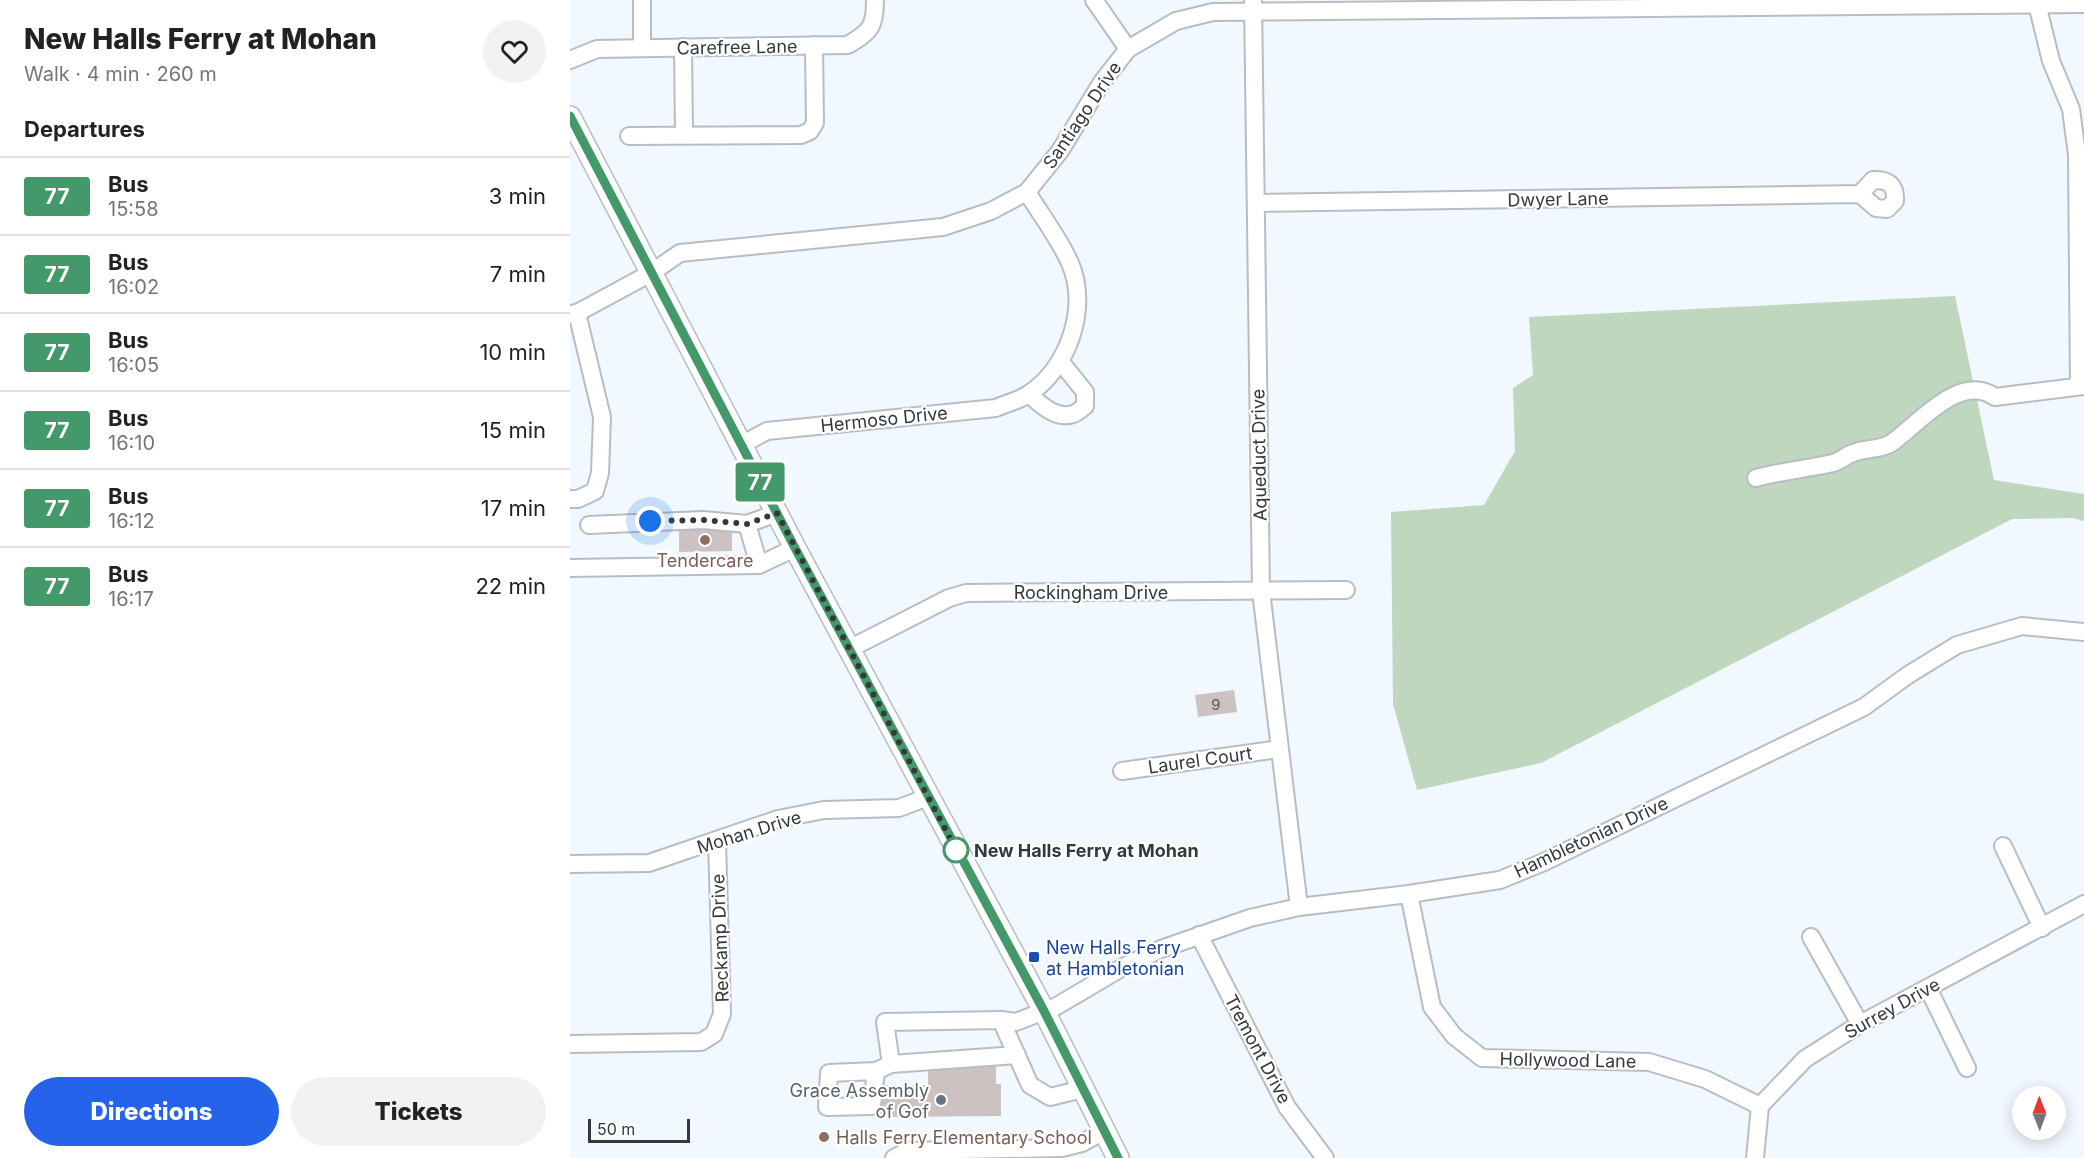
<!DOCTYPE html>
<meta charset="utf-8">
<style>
:root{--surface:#fff;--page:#f2f2f2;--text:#222;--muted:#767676;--line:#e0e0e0;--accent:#2563eb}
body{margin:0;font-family:Inter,sans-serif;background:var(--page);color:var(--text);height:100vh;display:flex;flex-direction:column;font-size:22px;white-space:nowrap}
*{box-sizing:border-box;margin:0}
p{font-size:20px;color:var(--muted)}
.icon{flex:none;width:33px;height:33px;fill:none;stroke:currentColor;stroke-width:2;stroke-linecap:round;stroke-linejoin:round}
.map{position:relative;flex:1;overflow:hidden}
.drawer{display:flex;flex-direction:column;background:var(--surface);width:570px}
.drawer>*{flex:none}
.badge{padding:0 12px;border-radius:4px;font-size:21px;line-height:39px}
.needle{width:39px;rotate:359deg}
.tools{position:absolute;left:1442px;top:1086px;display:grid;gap:12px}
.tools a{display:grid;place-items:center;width:54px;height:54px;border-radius:50%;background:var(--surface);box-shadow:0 3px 15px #0003;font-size:30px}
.scale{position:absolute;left:18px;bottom:15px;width:102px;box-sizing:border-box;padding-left:6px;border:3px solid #35373a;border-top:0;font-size:16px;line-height:21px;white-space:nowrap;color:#35373a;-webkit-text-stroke:4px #fff;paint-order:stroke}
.you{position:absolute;width:30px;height:30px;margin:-15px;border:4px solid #fff;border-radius:50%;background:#1a73e8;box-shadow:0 0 0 9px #1a73e833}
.map>.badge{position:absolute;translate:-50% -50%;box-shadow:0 0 0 3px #fff}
h2{padding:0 24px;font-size:22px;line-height:54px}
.round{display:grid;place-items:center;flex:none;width:63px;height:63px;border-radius:32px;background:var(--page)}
.summary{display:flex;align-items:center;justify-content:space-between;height:102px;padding:0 24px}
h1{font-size:28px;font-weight:800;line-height:45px}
.cta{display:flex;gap:12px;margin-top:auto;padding:12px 24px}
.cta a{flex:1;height:69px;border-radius:36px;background:var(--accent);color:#fff;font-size:24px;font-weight:800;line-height:69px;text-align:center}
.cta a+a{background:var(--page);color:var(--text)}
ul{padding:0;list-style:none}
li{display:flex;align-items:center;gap:18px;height:78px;padding:0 24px;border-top:2px solid var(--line)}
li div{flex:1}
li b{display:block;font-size:22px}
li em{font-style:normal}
li .badge{min-width:66px;font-weight:700;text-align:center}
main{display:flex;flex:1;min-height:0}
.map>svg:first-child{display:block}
.green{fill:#bfd7be}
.building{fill:#ccc2c2}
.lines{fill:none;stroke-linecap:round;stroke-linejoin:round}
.minor-casing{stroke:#b8bdc4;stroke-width:20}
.major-casing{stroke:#b8bdc4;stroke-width:24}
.minor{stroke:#fff;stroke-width:16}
.major{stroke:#fff;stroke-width:21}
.line-casing{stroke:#fff;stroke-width:14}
.line{stroke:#44996b;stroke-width:9}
.walk{stroke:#35373a;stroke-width:6;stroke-dasharray:0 10.8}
.education-dot{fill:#8d6e63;stroke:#fff;stroke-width:2}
.stop-dot{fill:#fff;stroke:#44996b;stroke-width:3}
.transit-dot{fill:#1a4fb4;stroke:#fff;stroke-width:2}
.worship-dot{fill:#6b7280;stroke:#fff;stroke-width:2}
.labels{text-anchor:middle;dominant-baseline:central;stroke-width:4.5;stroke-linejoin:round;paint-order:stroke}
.number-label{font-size:15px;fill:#5b5a5c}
.street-label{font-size:18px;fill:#35373a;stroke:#fff}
.education-label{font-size:18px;fill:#785e54;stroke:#fff}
.stop-label{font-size:18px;font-weight:bold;fill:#35373a;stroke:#fff;text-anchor:start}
.transit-label{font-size:18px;fill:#164399;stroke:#fff;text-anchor:start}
.worship-label{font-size:18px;fill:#5b616d;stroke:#fff;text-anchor:end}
</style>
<main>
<section class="drawer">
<div class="summary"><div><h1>New Halls Ferry at Mohan</h1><p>Walk · 4 min · 260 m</p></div><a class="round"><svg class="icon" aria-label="heart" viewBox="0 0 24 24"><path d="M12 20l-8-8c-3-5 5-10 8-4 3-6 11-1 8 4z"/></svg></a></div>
<h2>Departures</h2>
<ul>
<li><span class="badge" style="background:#44996b;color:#fff">77</span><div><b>Bus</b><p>15:58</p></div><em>3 min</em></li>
<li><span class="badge" style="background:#44996b;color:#fff">77</span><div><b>Bus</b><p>16:02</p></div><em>7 min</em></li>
<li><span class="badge" style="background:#44996b;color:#fff">77</span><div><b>Bus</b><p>16:05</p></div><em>10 min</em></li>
<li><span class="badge" style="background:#44996b;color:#fff">77</span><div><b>Bus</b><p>16:10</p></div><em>15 min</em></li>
<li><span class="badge" style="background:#44996b;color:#fff">77</span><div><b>Bus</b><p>16:12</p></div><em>17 min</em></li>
<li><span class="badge" style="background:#44996b;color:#fff">77</span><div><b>Bus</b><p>16:17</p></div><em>22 min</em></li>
</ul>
<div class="cta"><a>Directions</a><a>Tickets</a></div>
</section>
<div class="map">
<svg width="1514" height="1158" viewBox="0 0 1514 1158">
<rect width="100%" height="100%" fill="#f2f8ff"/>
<path class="green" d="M1385 296 1424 480 1514 494V521L1502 518 1442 519 971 763 847 790 823 704 821 512 914 505 945 451 943 388 963 375 959 317Z"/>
<g class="building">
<path d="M109 529H162V551L109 552Z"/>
<path d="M664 690 667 712 628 717 625 695Z"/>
<path d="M373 1063 426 1064V1084H431V1116L310 1117V1085H358V1069H373Z"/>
</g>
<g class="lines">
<defs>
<g id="minor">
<path d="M72 0V48"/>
<path d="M524 0 558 49"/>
<path d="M683 0 691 591 729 907"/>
<path d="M1466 0 1481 61 1501 109 1507 155 1509 386"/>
<path d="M113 47 114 134"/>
<path d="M0 60 27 49 278 45C301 31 305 27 305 0"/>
<path d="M59 136 231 135 240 131 245 123 244 45"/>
<path d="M687 203 1290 194 1303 180C1318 179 1326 185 1325 201L1317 209 1306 208 1290 194"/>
<path d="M0 314 7 313 81 273 110 253 373 227 421 211 457 192 490 151 532 82 558 49 606 21 643 12 1514 4"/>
<path d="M459 394C470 404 486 420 503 414 507 413 512 408 515 406V392L490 361"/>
<path d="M171 445 197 431 426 408C437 403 451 400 460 393 499 367 519 307 500 263 489 238 471 215 457 192"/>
<path d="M1186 478C1211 471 1237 469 1263 463 1271 461 1276 455 1283 453 1296 447 1311 451 1323 442 1348 424 1390 372 1425 397L1514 386"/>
<path d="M0 499H8L25 491 30 473 32 417 7 313"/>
<path d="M19 525 133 520 177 524"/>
<path d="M189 565 177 524 207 513"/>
<path d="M0 568 189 565 225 548"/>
<path d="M279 649 379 598 396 593 776 590"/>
<path d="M552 771 709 749"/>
<path d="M1433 846 1472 928"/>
<path d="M0 864 79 863 208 819 254 810 329 808 358 797"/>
<path d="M839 894 862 1007 884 1036 912 1058 1079 1062 1135 1079 1190 1106"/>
<path d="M629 935 717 1107 755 1158"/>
<path d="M1241 937 1290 1024"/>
<path d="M1358 988 1397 1068"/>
<path d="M475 1013 553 967 591 949 680 918 729 907 839 894 930 880 974 862 1294 707 1338 675 1387 645 1452 626 1514 632"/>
<path d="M431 1020 460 1085 480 1097 513 1089"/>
<path d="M0 1044 131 1042 144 1034 152 1014 147 841"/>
<path d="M447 1055 321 1064 315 1022 431 1020 446 1022 474 1011"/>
<path d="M306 1071 302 1106 257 1107 259 1073 306 1071 321 1064"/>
<path d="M324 1158 338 1151 492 1148 512 1143 534 1131"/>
<path d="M1185 1158 1190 1106 1235 1059 1290 1024 1514 904"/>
</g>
<path id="major" d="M0 117 225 548 474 1011 548 1158"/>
</defs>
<use href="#minor" class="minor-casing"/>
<use href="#major" class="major-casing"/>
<use href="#minor" class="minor"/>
<use href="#major" class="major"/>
</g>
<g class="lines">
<defs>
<path id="line" d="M0 116 225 548 474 1011 548 1158"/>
</defs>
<use href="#line" class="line-casing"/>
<use href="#line" class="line"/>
<path class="walk" d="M80 521 133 520 177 524 207 513 389 855 386 850"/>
</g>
<g class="education-dot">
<circle cx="135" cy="540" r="6"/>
<circle cx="254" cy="1137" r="6"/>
</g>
<circle class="stop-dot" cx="386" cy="850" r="12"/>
<rect class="transit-dot" x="458" y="951" width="12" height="12" rx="3"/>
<circle class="worship-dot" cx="371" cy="1100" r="6"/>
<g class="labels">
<g class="number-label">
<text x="646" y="704">9</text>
</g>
<g class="street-label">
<text transform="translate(167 47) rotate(-1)">Carefree Lane</text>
<text transform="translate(512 115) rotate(-56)">Santiago Drive</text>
<text transform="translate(988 199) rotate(-1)">Dwyer Lane</text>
<text transform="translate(314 419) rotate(-6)">Hermoso Drive</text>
<text transform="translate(689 455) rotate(-91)">Aqueduct Drive</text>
<text x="521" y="592">Rockingham Drive</text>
<text transform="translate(630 760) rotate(-8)">Laurel Court</text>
<text transform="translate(179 832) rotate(-17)">Mohan Drive</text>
<text transform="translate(1021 837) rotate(-25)">Hambletonian Drive</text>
<text transform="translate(150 938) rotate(-92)">Reckamp Drive</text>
<text transform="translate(1322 1008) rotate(-29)">Surrey Drive</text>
<text transform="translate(688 1049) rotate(62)">Tremont Drive</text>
<text transform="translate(998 1060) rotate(1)">Hollywood Lane</text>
</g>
<g class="education-label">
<text x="135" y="560">Tendercare</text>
<text x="266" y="1137" text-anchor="start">Halls Ferry Elementary School</text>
</g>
<g class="stop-label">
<text x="404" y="850">New Halls Ferry at Mohan</text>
</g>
<g class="transit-label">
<text x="476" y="947">New Halls Ferry<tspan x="476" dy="21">at Hambletonian</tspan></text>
</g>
<g class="worship-label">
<text x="359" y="1090">Grace Assembly<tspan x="359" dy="21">of Gof</tspan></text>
</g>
</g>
</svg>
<div class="tools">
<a><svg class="needle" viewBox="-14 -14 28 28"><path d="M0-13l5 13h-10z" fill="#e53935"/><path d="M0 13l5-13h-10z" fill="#767676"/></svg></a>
</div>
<div class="scale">50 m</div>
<div class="you" style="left:80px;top:521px"></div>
<b class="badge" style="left:190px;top:482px;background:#44996b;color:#fff">77</b>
</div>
</main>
